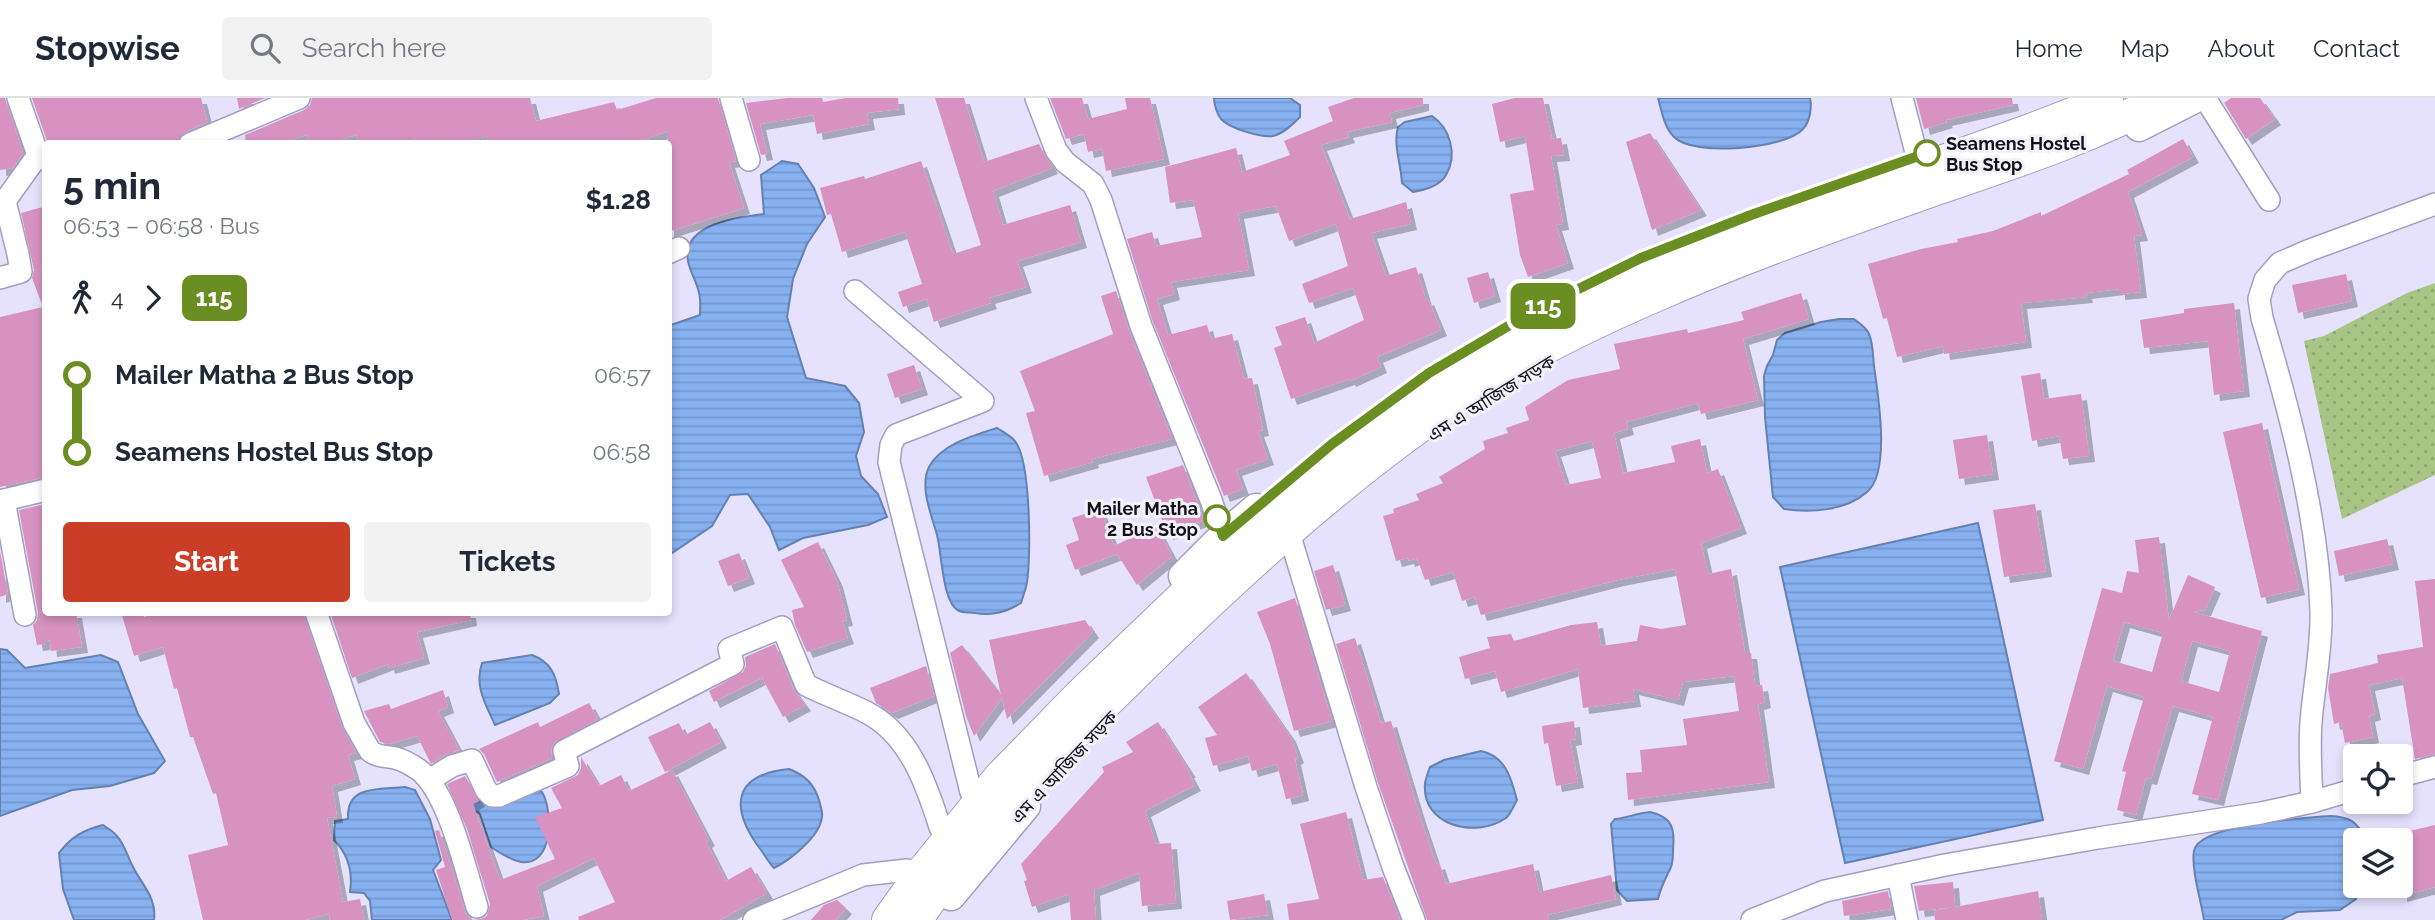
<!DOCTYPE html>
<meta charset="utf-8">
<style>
:root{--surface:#fff;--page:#f2f2f3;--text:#1f2937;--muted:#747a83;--line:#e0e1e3;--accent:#ca3e28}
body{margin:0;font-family:Raleway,"Noto Sans Bengali",sans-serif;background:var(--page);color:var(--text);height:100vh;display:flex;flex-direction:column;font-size:26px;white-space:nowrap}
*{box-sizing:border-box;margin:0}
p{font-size:23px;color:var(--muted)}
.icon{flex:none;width:38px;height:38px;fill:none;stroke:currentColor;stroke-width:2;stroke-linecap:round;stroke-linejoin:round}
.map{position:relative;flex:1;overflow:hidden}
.drawer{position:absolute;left:42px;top:42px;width:630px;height:476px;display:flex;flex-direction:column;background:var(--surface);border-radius:7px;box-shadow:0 4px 10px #0003}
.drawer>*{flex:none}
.badge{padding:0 14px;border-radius:10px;font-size:24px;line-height:46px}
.controls{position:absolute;left:2343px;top:646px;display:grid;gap:14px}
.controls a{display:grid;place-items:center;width:70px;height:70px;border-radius:7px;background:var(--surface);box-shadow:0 4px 10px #0003;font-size:35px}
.map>.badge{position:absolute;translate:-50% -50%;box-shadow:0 0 0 4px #fff}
.legs{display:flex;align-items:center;gap:10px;height:77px;padding:0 21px;font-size:23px}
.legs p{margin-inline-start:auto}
.overview{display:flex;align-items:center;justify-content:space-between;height:119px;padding:0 21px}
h1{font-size:38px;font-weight:700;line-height:52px}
.primary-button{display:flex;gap:14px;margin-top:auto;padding:14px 21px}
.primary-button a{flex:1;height:80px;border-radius:7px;background:var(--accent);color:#fff;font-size:28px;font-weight:700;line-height:80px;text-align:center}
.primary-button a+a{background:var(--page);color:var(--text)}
ul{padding:0 21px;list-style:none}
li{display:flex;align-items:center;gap:24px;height:77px;font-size:26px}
li i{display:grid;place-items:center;width:10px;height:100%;margin:0 9px;background:currentColor}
li i::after{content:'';width:18px;height:18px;margin:-9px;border:5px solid;border-radius:50%;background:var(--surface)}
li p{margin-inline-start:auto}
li:first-child i{background:linear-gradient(#0000 50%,currentColor 0)}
li:last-child i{background:linear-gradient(currentColor 50%,#0000 0)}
header{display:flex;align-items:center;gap:42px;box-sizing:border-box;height:98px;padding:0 35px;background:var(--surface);border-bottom:2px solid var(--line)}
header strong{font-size:33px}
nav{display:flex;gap:38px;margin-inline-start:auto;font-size:24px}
.search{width:490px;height:63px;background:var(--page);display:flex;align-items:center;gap:18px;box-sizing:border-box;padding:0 24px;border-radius:7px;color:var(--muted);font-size:26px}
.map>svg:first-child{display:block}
.green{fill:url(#green-dots)}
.water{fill:url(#water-rules);stroke:#6581b1;stroke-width:2}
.building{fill:#d792c1;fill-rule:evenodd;filter:url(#shadow)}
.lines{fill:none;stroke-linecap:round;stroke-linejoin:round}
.minor-casing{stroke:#a39ec0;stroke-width:24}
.major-casing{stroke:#a39ec0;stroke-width:31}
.highway-casing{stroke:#a39ec0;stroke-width:34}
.minor{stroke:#fff;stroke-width:21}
.major{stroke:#fff;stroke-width:28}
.highway{stroke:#fff;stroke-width:32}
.line-1-casing{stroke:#fff;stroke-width:16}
.line-1{stroke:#6b8e23;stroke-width:10}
.stop-1-dot{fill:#fff;stroke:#6b8e23;stroke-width:3.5}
.labels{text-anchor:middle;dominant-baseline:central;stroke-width:6;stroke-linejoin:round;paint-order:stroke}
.stop-label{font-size:18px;font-weight:bold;fill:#12101b;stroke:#f3f2f9;text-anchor:start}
.street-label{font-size:18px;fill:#12101b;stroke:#f3f2f9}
</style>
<header>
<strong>Stopwise</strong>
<div class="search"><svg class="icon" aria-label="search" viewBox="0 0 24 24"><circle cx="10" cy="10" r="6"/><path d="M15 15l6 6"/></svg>Search here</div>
<nav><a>Home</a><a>Map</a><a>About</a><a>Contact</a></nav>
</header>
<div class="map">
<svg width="2435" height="822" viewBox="0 0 2435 822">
<defs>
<pattern id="green-dots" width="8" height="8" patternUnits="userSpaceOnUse" patternTransform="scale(1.75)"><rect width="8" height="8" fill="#a8c585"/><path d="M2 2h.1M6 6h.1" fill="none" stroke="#90a872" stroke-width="1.8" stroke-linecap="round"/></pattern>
<pattern id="water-rules" width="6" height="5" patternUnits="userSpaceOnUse" patternTransform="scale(1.75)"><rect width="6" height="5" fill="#88b1f1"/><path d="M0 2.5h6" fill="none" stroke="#7497ce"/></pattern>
<filter id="shadow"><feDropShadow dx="6" dy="6" stdDeviation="0" flood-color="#0004"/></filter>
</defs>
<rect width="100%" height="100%" fill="#e6e2fe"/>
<path class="green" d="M2435 185V377L2342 421 2304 243 2324 238 2407 195Z"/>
<g class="water">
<path d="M1214 0H1290L1300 7V19C1293 26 1283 36 1273 38 1261 40 1229 30 1221 21 1217 16 1214 6 1214 0Z"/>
<path d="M1658 0H1810C1812 9 1810 24 1803 31 1785 51 1693 59 1674 39 1664 29 1662 14 1658 0Z"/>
<path d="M1432 18C1450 30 1458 57 1446 77 1440 88 1425 92 1413 94L1402 85C1401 66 1393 47 1398 29L1405 24Z"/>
<path d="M782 63 798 66 814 90 825 119 807 146 793 181 787 219 806 280 845 288 859 305 864 334 856 358 861 378 878 396 887 419 868 427 803 440 779 452 770 429 748 396 730 397 712 428 669 457 668 228 700 217C700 210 701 202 699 195 697 184 690 174 688 163 681 126 738 119 764 116L761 77Z"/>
<path d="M1839 221H1854C1859 225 1867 230 1869 236 1873 245 1873 258 1874 268 1878 297 1891 374 1867 394 1846 413 1810 415 1784 411L1773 399 1765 319 1764 278 1767 268 1773 257 1777 242 1785 235 1821 224Z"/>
<path d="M997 330C1003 334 1011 338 1015 343 1031 363 1031 458 1027 484 1026 491 1023 498 1021 505 1006 514 993 518 975 515 970 514 963 515 959 513 942 505 942 455 937 437 932 418 919 389 929 369 941 346 975 337 997 330Z"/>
<path d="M1978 425 2043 722 1845 765 1780 469Z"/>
<path d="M0 551 7 552 25 570 101 557 118 564 138 616 165 663 154 675 110 688 72 692 0 718Z"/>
<path d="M532 557C551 564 556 577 559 596L550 605 495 627C486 607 474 588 482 565Z"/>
<path d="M1481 653C1505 658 1511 679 1517 702 1514 707 1511 716 1506 720 1476 741 1421 728 1425 685 1426 680 1428 674 1430 669L1444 662Z"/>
<path d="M789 671C805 677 814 686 819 702 820 707 823 713 822 718 821 738 790 762 774 770 769 765 766 759 761 752 730 711 731 677 789 671Z"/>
<path d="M405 689 415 692 430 721 441 762 433 772 452 822H372L370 803 364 795 350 794C353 774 348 756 334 742L335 723 348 721C346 686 380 692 405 689Z"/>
<path d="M533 691 542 694C553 712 554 769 521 764 510 762 500 755 491 749L480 716 473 712 470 706 474 700Z"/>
<path d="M1650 714C1673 719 1675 731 1673 752 1673 758 1673 764 1671 769 1666 780 1661 788 1658 801L1627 803 1617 792 1611 726 1615 721C1627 720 1637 715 1650 714Z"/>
<path d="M2330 718C2350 719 2357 723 2365 741L2356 742V788H2362L2356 801 2340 812 2297 814 2281 822H2204C2201 802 2191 771 2194 753 2198 726 2307 720 2330 718Z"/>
<path d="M103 727C107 730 113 733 116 737 124 745 127 757 132 767 141 786 157 799 154 822H74L63 791 59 755C71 739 83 732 103 727Z"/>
</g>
<g class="building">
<path d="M0 0H5L23 55 13 70 0 72Z"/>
<path d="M32 0H201L207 24 185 34 177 44 169 46H48Z"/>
<path d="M237 0H265L239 11Z"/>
<path d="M312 0H530L536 23 614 4 617 12 656 0H718L736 63 729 64 744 110 668 134V33L632 46H488L487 38 458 46H452L451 41 435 46H418L416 40 398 46H359L356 37 326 46H309L307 37 273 46H246L245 37 304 12 310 7Z"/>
<path d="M787 0H822L823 4 846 0H898L899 11 867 15 869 26 817 36 813 17 760 26 767 56 761 57 746 5Z"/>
<path d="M935 0H964L984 64 1039 46 1052 70 993 93 1003 127 1070 107 1081 144 1017 163 1026 189 989 200 991 205 934 224 927 201 903 209 898 194 922 186 905 134 842 154 831 116 827 117 820 90 864 78 865 81 921 63 953 156 981 147Z"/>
<path d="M1050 0H1082L1088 21 1127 11 1125 0H1150L1164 61 1106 73 1102 51 1088 54 1084 36 1066 41Z"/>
<path d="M1354 0H1423V7L1390 15 1392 24 1347 34 1349 39 1321 47 1350 121 1406 104 1411 126 1371 135 1386 178 1416 169 1426 202 1428 201 1441 232 1377 259 1381 269 1350 283 1349 281 1291 301 1274 250 1282 247 1275 229 1305 219 1314 245 1364 222 1353 190 1309 205 1302 186 1348 168 1336 126 1289 143 1276 108 1238 115 1249 172 1171 184 1174 196 1157 201 1168 237 1207 227 1211 241 1232 236 1244 281 1252 280 1263 332 1258 333 1268 361 1236 372 1243 391 1224 398 1153 224 1127 141 1152 134 1156 148 1202 139 1193 102 1170 105 1165 69 1236 50 1242 74 1290 57 1284 43 1333 23 1328 9Z"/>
<path d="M1515 0H1543L1552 41 1561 40 1564 57 1551 58 1563 126 1556 127 1568 165 1528 179 1520 157 1510 96 1534 92 1525 38 1500 44 1492 6Z"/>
<path d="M1916 0H2012L2013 7 1946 22 1947 24 1924 31Z"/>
<path d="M2231 0H2260L2275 21 2246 41 2224 5Z"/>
<path d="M1650 35 1701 112 1652 132 1626 44Z"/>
<path d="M2183 41 2193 59 2128 94 2142 137 2134 138 2141 194 2119 196V191L2086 195 2087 199 2021 205 2026 244 1944 256 1943 248 1897 259 1887 220 1883 221 1868 166 1921 151 1958 144 1957 141 1993 133 2041 114V118L2129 76 2127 72Z"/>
<path d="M46 108V379L0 389V219L43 209 32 180 34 172 21 115Z"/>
<path d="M1488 174 1495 198 1474 205 1467 180Z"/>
<path d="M2346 176 2352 203 2298 215 2292 187Z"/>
<path d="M1116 193 1129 233 1172 341 1092 361 1093 364 1044 378 1026 315 1035 313 1020 273 1113 236 1101 198Z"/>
<path d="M1801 195 1809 221 1743 241 1758 302 1701 316 1698 305 1626 324 1628 331 1614 335 1623 375 1675 364 1671 348 1700 341 1707 375 1718 371 1741 430 1701 445 1708 476 1731 471 1745 555H1751L1755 588 1762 587 1765 604 1758 606 1769 684 1628 702 1626 675 1642 674 1640 652 1687 647 1683 621 1739 613 1734 578 1683 584 1678 602 1633 591 1635 603 1583 610 1578 571 1501 594 1495 573 1465 581 1459 559 1490 550 1487 539 1511 536 1514 543 1571 527 1597 524 1601 548 1637 543 1640 527 1661 531 1686 527 1675 471 1618 482 1481 517 1475 499 1462 503 1453 474 1425 482 1417 460 1409 463 1408 460 1396 463 1383 418 1394 415 1393 411 1419 402 1416 396 1443 385 1439 379 1485 351 1483 343 1508 335 1506 330 1529 322 1525 309 1568 282 1620 271 1614 246 1687 231 1688 235 1744 222 1741 214ZM1592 343 1601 380 1566 387 1555 353Z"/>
<path d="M2234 205 2244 293 2214 297 2208 243 2144 250 2140 222 2184 215V211Z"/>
<path d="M914 267 922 291 895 300 887 276Z"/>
<path d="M2040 275 2044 301 2081 296 2089 358 2063 361 2059 338 2032 343 2021 278Z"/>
<path d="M2262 325 2299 491 2261 500 2223 334Z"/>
<path d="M1987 337 1993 376 1959 381 1953 342Z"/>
<path d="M1183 367 1204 422 1167 436 1146 379Z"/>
<path d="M45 406 46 514H76L82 549 51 553 50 542 46 543V546L37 547 33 527 37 522 38 515 19 412Z"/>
<path d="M2035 406 2046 473 2004 479 1993 412Z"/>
<path d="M1100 411 1114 448 1156 428 1172 458 1137 487 1117 456 1075 472 1066 447 1079 442 1072 420Z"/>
<path d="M2159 439 2169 522 2188 477 2215 489 2205 512 2193 514 2262 533 2218 702 2192 696 2213 619 2173 608 2151 681 2146 680 2136 717 2117 712 2126 674 2122 673 2144 599 2107 588 2083 671 2054 663 2102 490 2122 495 2127 473 2139 475 2135 442ZM2124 524 2163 535 2152 574 2113 563ZM2192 543 2230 553 2219 594 2181 583Z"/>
<path d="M2387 441 2393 466 2339 478 2334 453Z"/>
<path d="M818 444 837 483 847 522 842 523 848 540 807 554 795 527 792 512 804 509 781 462Z"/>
<path d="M0 453 8 496 0 499Z"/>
<path d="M739 455 749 480 728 488 718 463Z"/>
<path d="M1333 467 1345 507 1326 512 1314 473Z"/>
<path d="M2435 481V656L2415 661 2402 580 2369 587 2375 616 2369 618 2373 639 2345 645 2341 624 2334 626 2328 590 2330 576 2378 565 2377 557 2423 549 2415 483Z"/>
<path d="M1295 500 1332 623 1294 633 1270 546 1257 514Z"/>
<path d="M121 514H143L144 519 160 514H303L342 629 356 655 348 657 355 681 332 688 337 719 327 720 343 804 360 801 364 822H330L329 816 305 822H203L188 757 228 747 216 695 213 696 193 639H190L177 590 174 591 163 549 134 558Z"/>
<path d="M330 514H470L471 522 417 534 424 560 389 570 388 566 352 580Z"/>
<path d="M1085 522 1093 534 1007 621 1002 600 974 638 966 618 950 555 962 547 1001 597 989 542Z"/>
<path d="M1355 540 1381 625 1391 623 1420 719 1436 766 1439 765 1446 786 1533 766 1539 794 1611 777 1616 801 1547 817 1549 822H1427L1378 685 1336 546Z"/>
<path d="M775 546 794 592 805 607 783 619 762 580 714 604 709 593 743 574 746 568 745 559Z"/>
<path d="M926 568 934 598 892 615 876 605 870 590Z"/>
<path d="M1246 575 1290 638 1298 659 1295 661 1303 697 1286 701 1277 666 1252 673 1248 658 1213 668 1205 640 1217 637 1198 609Z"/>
<path d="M443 592 448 609 438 613 459 652 445 657 431 666 417 638 389 646 380 644 364 613 389 606 391 611Z"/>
<path d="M589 605 598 621 554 645 551 651 552 660 497 684 484 656 479 651 538 624 540 629Z"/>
<path d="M1574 623 1576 641 1570 642 1578 684 1556 688 1548 645 1544 646 1542 628Z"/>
<path d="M710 624 721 644 665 674 648 639 679 625 685 637Z"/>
<path d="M1158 624 1190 674H1188L1195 687 1145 713 1156 746 1171 745 1176 805 1142 808 1139 775 1094 792 1096 822H1071L1069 796 1032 809 1024 783 1027 782 1021 766 1104 674 1102 669 1133 654 1126 644Z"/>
<path d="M581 659 599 688 621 677 629 693 672 672 709 742 706 744 726 783 751 769 767 795 720 822H579L578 819 615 804 594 760 537 788 544 818 523 822H452L436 772 445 769 435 733 439 732 467 818 473 822 481 821 487 818 490 806 467 731 447 686 465 678 479 703 473 706 500 782 555 761 535 719 562 710 551 690 578 677 581 670Z"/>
<path d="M1346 714 1363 782 1383 779 1400 822H1289L1287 806 1319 801 1300 726Z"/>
<path d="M2435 727V789L2401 798V735Z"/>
<path d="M1953 784 1955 809 2038 793 2042 822H1935L1934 813 1953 809 1919 813 1914 788Z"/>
<path d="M1888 793 1891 811 1844 818 1842 803Z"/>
<path d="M1264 796 1268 817 1230 822 1227 803Z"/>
<path d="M837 802 846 810 836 822H811L824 807Z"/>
</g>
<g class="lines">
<defs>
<g id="minor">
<path d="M18 0 38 57 46 62"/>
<path d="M731 0 749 62"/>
<path d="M1036 0 1056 52 1065 64 1093 86 1101 102 1141 228 1211 402 1223 438"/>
<path d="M1902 0 1917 58"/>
<path d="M2205 0 2269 102"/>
<path d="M190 46 299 0"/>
<path d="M668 155 679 150"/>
<path d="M0 180 21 174 18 156 5 103 38 57"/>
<path d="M855 193 983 303 896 337 891 347 889 364 971 694"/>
<path d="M4 402 25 517"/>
<path d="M0 403 46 392"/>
<path d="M1292 445 1366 689 1393 769 1414 822"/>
<path d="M316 514 354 625 370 653C377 659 386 658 395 660 403 662 412 667 419 672 448 694 466 773 477 809"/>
<path d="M2401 678 2435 669"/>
<path d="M431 681 452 668 472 662 486 692 492 698H499L568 668 564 653 733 566 729 551 782 529 806 587C826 597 846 604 866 614 909 636 926 685 940 729"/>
<path d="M2312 704C2311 677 2309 651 2311 624 2314 587 2322 550 2321 513 2318 418 2289 311 2262 220L2259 201 2265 182 2280 165 2310 152 2435 106"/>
<path d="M1898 777 1907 822"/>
<path d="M754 822 863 777 907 772"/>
<path d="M1752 822 1825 793 1945 767 2098 740 2261 715 2312 704 2356 691"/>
</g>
<g id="major">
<path d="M2139 29 2196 0"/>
<path d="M1183 478 1223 438 1256 410"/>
<path d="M951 798 1026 708"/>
</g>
<g id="highway">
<path d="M888 822 923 773 1000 679 1081 596 1250 434 1341 358 1437 286 1538 225 1646 172 1756 130 2033 31 2090 9 2107 0"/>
<path d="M916 822C975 734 1053 656 1129 582 1229 484 1332 388 1448 308 1513 263 1585 228 1657 197 1748 157 1843 124 1936 91 2015 64 2090 40 2163 0"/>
</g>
</defs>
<use href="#minor" class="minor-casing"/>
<use href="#major" class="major-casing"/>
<use href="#highway" class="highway-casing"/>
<use href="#minor" class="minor"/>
<use href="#major" class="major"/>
<use href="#highway" class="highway"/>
</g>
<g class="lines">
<defs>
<path id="line-1" d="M1217 420 1223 438 1332 346 1429 275 1532 214 1641 160 1751 117 1927 55"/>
</defs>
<use href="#line-1" class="line-1-casing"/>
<use href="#line-1" class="line-1"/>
</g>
<g class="stop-1-dot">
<circle cx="1927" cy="55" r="12"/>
<circle cx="1217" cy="420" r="12"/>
</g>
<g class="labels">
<g class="stop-label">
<text x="1946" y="45">Seamens Hostel<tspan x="1946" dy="21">Bus Stop</tspan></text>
<text x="1198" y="410" text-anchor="end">Mailer Matha<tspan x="1198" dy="21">2 Bus Stop</tspan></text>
</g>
<g class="street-label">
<text transform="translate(1491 300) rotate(-32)">এম এ আজিজ সড়ক</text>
<text transform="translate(1064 669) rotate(-47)">এম এ আজিজ সড়ক</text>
</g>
</g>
</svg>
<div class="controls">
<a><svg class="icon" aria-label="locate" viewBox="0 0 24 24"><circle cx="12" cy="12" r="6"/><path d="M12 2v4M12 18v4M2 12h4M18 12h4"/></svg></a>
<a><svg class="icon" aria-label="layers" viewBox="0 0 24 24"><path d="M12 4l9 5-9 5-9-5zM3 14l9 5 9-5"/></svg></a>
</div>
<b class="badge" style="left:1543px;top:208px;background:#6b8e23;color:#fff">115</b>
<section class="drawer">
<div class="overview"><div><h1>5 min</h1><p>06:53 – 06:58 · Bus</p></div><b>$1.28</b></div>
<div class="legs"><svg class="icon" aria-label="walk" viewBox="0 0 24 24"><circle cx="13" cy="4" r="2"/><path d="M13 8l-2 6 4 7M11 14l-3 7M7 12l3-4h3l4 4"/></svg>4<svg class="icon" aria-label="forward" viewBox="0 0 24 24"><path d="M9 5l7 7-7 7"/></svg><b class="badge" style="background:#6b8e23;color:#fff">115</b></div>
<ul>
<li><i style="color:#6b8e23"></i><b>Mailer Matha 2 Bus Stop</b><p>06:57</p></li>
<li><i style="color:#6b8e23"></i><b>Seamens Hostel Bus Stop</b><p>06:58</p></li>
</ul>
<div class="primary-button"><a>Start</a><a>Tickets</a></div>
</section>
</div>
